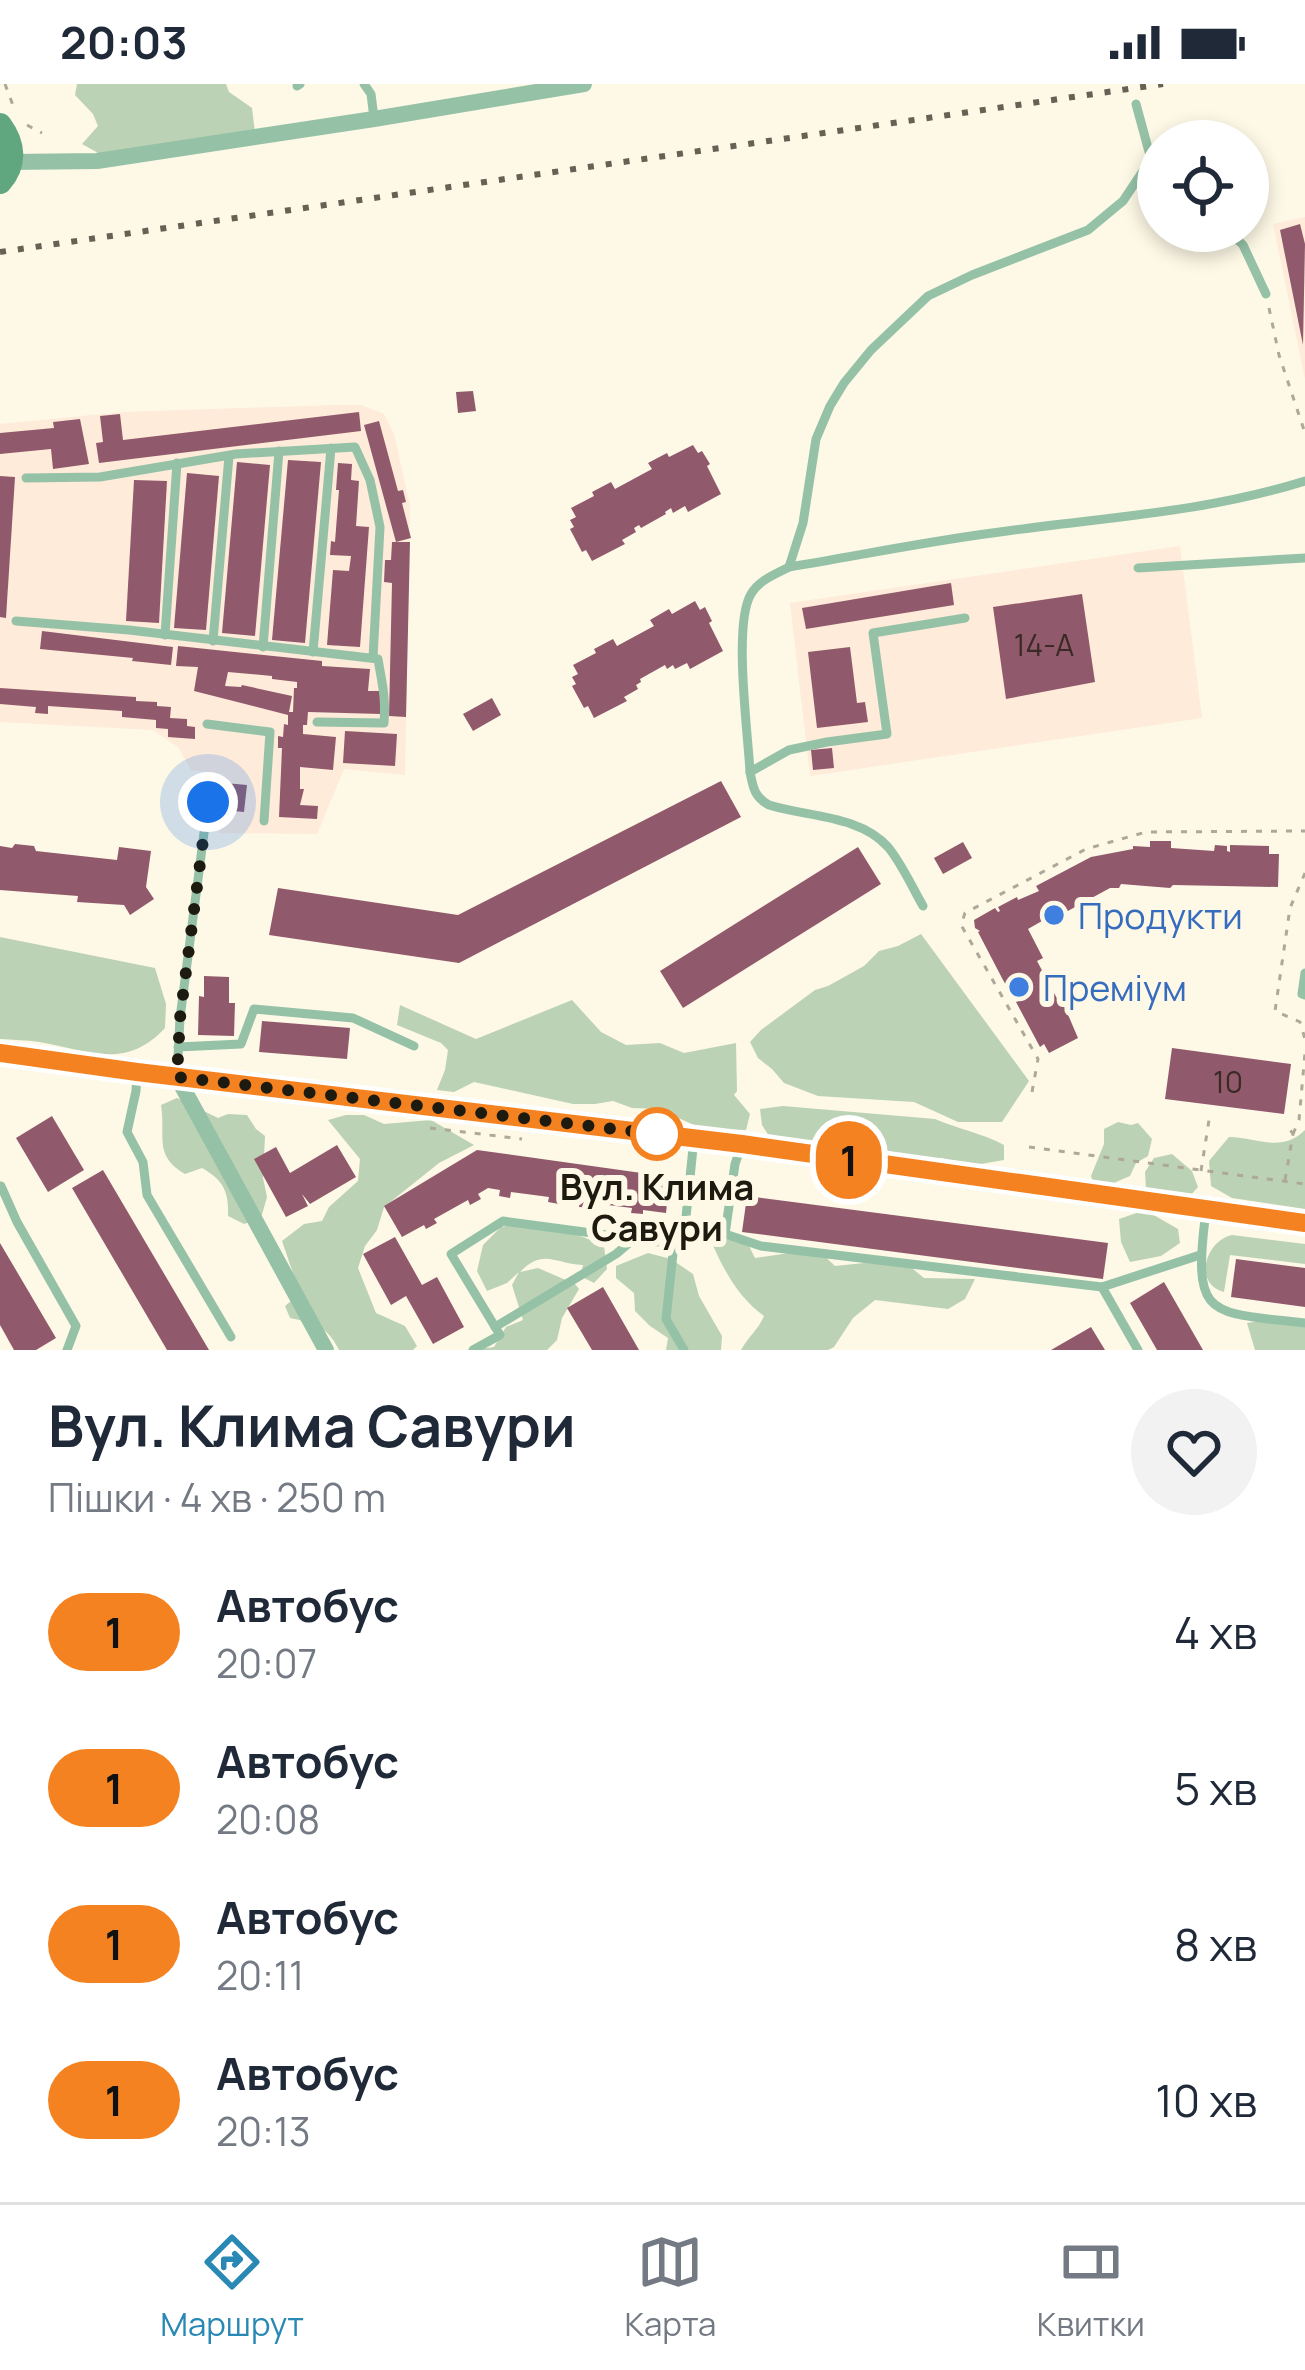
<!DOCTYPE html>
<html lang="uk">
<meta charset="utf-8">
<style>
:root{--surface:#fff;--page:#f2f2f3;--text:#1f2937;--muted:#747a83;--line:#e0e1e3;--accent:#2988b4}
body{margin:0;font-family:Manrope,sans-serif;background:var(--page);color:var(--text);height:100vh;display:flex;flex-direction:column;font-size:45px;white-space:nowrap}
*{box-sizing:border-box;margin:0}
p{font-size:39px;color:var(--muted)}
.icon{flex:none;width:66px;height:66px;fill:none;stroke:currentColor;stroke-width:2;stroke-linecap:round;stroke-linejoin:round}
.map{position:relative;height:1266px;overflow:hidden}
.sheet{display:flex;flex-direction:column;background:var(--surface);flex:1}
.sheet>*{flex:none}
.badge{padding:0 24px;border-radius:39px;font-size:42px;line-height:78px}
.buttons{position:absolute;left:1137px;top:36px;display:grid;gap:24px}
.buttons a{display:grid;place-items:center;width:132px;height:132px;border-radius:50%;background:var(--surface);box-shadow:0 6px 18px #0003;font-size:60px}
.you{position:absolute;width:60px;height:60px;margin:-30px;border:9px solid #fff;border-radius:50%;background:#1a73e8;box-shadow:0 0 0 18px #1a73e833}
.map>.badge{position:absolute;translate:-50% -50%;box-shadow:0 0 0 6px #fff}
.round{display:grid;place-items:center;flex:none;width:126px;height:126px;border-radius:63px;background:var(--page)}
.overview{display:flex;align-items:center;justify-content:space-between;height:204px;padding:0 48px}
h1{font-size:57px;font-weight:700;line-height:90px}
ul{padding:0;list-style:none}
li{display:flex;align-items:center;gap:36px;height:156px;padding:0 48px}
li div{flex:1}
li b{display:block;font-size:45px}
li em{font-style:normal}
li .badge{min-width:132px;font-weight:700;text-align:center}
.status{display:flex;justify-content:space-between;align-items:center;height:84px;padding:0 60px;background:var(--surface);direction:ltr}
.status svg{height:33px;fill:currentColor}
.dock{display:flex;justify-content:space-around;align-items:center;height:168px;border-top:3px solid var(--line);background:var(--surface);font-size:33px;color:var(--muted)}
.dock a{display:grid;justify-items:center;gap:6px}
.dock .on{color:var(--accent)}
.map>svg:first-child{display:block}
.industrial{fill:#feebda}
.green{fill:#bcd2b5}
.building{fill:#915a6c;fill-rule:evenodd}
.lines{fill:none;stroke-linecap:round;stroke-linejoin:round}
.path{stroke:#ada899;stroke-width:3;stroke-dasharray:6 9;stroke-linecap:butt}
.lane{stroke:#95c2a7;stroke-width:9}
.street{stroke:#95c2a7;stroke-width:16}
.secondary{stroke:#60a780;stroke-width:24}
.rail{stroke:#656154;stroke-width:6;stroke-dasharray:6 12;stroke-linecap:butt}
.line-casing{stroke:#fff;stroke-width:27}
.line{stroke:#f58220;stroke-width:18}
.walk{stroke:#1d1a0f;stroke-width:12;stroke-dasharray:0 21.6}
.shop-dot{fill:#3f7fe0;stroke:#fef8e6;stroke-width:4.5}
.stop-dot{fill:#fff;stroke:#f58220;stroke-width:6}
.labels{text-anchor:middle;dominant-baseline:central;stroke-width:12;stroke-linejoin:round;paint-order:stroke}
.number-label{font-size:30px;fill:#3a2a26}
.shop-label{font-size:36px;fill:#366cbe;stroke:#fef8e6;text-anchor:start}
.stop-label{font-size:36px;font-weight:bold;fill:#1d1a0f;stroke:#fef8e6}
</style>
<div class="status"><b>20:03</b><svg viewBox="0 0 49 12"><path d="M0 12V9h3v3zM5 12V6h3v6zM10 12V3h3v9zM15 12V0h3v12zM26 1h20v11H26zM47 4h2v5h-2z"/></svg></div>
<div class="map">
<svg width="1305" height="1266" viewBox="0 0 1305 1266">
<rect width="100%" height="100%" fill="#fef8e6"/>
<g class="industrial">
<path d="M1305 133V295L1273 140Z"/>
<path d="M335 321H361L384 330 394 350 410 422 405 691 344 685 317 750 219 749 223 690 191 686 178 663 153 646 0 638V340L123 328Z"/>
<path d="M1180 462 1202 634 810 692 790 519Z"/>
</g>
<g class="green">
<path d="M77 0H226L229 8 252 24 255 49 100 70 82 60 98 42 93 30 75 11Z"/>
<path d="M921 850 1029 997 1002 1038H958L914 1018 818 1012 784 999 772 985 758 974 750 958 761 946 815 906 828 902 864 882 879 867 898 862Z"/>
<path d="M0 853 155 884 166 920 165 944C125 987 88 966 39 958 26 956 13 956 0 955Z"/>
<path d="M572 916 601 948 626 961 660 959 684 969 736 959 737 1007 734 1011 750 1030 746 1046 703 1045 658 1025 632 1024 613 1017 595 1020H573L474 998 454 1008 437 1006 445 986 448 966 441 959 397 941 400 921 476 955Z"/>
<path d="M177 1014 218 1034 228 1030 247 1031 256 1045 265 1052 263 1094 267 1113 261 1134 244 1140 228 1132C229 1107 223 1096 202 1084L185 1090C153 1071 166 1053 161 1021Z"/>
<path d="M783 1022 935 1035C958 1045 982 1049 1004 1061V1076L969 1082 942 1074H907L851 1068 799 1061 769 1052 762 1041 760 1025Z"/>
<path d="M346 1031H364L384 1040 431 1036 474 1061 439 1079 384 1123 377 1146 365 1162 358 1184 376 1229 405 1242 417 1262 413 1266H339C327 1242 316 1240 290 1234L285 1222 296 1213 295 1195 282 1157 304 1140 322 1137 329 1123 358 1097 360 1075 328 1036Z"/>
<path d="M1118 1038 1131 1041 1138 1039 1152 1055 1148 1072 1136 1079 1130 1092 1116 1098 1107 1110 1097 1109 1091 1092 1104 1060V1045Z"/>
<path d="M1305 1046V1125L1232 1114 1211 1102 1209 1077 1229 1053C1259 1054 1282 1069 1305 1046Z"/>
<path d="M1172 1070 1192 1087 1198 1103 1190 1112 1146 1105 1145 1088 1154 1074Z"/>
<path d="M1145 1126 1178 1145 1180 1159 1161 1172 1130 1178 1121 1158 1119 1135Z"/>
<path d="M524 1138C551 1144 578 1149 604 1162L607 1185 594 1199 580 1192 583 1181C554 1180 544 1164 520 1188L538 1184 575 1200 579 1205 562 1234 557 1256 547 1266H473L494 1263 506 1243 523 1236 512 1201 519 1188 507 1199 487 1207 477 1187 483 1161 501 1143Z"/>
<path d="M1232 1151 1305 1160V1180L1230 1171 1224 1208C1193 1200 1205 1157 1232 1151Z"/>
<path d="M729 1154 749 1162 755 1174 817 1165 835 1182 864 1179 908 1181 924 1194 975 1195 965 1215 948 1225 875 1216 853 1234 834 1263 828 1266H741C748 1253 758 1246 764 1232 739 1214 724 1187 712 1159Z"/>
<path d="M648 1169 671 1175 693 1190 699 1212 722 1252 721 1266H666L668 1254 650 1242 635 1227 634 1209 616 1194V1182Z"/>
<path d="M1259 1237 1305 1239V1266H1255L1247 1239Z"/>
</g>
<g class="building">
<path d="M1300 140 1305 160 1303 261 1280 146Z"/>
<path d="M473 307 476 327 458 329 456 308Z"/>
<path d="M359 328 361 347 99 379 96 359 103 358 100 332 120 330 123 356Z"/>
<path d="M80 335 89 380 53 385 51 365 0 370V349L54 344 53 338Z"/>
<path d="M379 337 398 407 403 406 406 418 402 419 411 454 396 458 364 341Z"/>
<path d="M693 361 698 369 702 367 710 380 707 382 721 410 688 428 685 422 673 429 671 424 665 428 666 430 641 444 639 441 634 444 636 448 622 456 625 460 592 477 586 466 582 468 570 445 574 443 570 436 576 433 571 424 594 412 592 408 611 398 615 405 652 385 648 379 667 369 669 373Z"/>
<path d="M288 376 321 378 305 559 272 556Z"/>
<path d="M237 378 270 381 255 552 222 549Z"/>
<path d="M338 379 352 380 351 396 359 397 356 442 369 443 360 563 327 561 333 486 349 487 351 472 330 471 331 457 335 458 339 406H336Z"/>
<path d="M187 389 219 392 206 546 174 544Z"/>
<path d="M0 392 15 393 6 534 0 533Z"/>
<path d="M134 396 167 397 159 539 126 537Z"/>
<path d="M392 458H410L406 633 389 632 392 499 384 498 385 476H391Z"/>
<path d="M951 499 954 521 806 545 802 524Z"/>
<path d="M1082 510 1095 598 1006 615 993 523Z"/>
<path d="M695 517 700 526 705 523 712 537 709 539 723 567 690 585 687 579 675 585 673 581 667 585 665 581 640 595 641 598 636 601 638 605 624 613 627 617 594 634 588 622 584 624 572 602 576 600 572 593 578 590 573 581 596 569 594 565 613 555 617 562 654 542 650 536 669 525 672 530Z"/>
<path d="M42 547 173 563 171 581 132 577 133 574 40 565Z"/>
<path d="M178 562 322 577V582L370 585 368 607H381V630L308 628 307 641H303V650L336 653 333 686 300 683V705H304L300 721 318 722 317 735 279 733 282 664H278V652L283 653 284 640 288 641V631L194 607 198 583 176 582ZM228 588 272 592V595L297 598V604H294L293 628H289L292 612 242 601 241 603 225 602Z"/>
<path d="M850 563 857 619 865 618 868 638 817 644 808 568Z"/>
<path d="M0 604 136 613V617L157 618V622L171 623 170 634 187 635V642L195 643V655L168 653V645L156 644V636L122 633V627L48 622V630L35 629 36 623 0 620Z"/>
<path d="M492 614 501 631 473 647 463 630Z"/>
<path d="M345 647 397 650 395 682 343 679Z"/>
<path d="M832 664 834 684 813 686 811 666Z"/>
<path d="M721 697 741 733 459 879 269 851 278 804 458 831Z"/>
<path d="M225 699 247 701 244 728 222 726Z"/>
<path d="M1150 757H1171V764L1214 767 1215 761 1227 762V767L1230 768V761L1269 762V770H1279L1278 803 1173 801 1170 804 1121 800 1119 804H1110L1044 840 1042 837 1028 845 1043 874 1037 877 1060 920 1063 919 1078 954 1049 969 1044 960 1040 963 1016 918 1021 916 1014 903 1009 906 1003 896 978 848 980 847 975 844 974 836 995 824 998 828 1000 827 998 823 1017 813 1018 816 1039 807 1036 802 1091 773 1133 765V762L1150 763Z"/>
<path d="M963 758 972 774 943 790 934 774Z"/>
<path d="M15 760 34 762 36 767 117 776 119 763 151 767 146 803 154 815 130 831 124 821 77 818 78 812 0 806V762L12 764Z"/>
<path d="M858 763 881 800 683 924 660 887Z"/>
<path d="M204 892 229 893V919H235L234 952 198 951 199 912 204 913Z"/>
<path d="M262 937 350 944 347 975 259 968Z"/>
<path d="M1172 964 1291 980 1284 1030 1165 1015Z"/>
<path d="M52 1032 84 1086 48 1108 16 1054Z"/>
<path d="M337 1061 356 1093 310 1120 302 1110 308 1122 286 1133 254 1075 276 1063 290 1089Z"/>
<path d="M477 1066 670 1093 666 1129 643 1126V1130L631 1129 632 1124 592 1119 591 1124 579 1123 580 1117 560 1114 559 1120 548 1118 549 1113 511 1108 510 1114 499 1112 500 1106 488 1104 478 1110 481 1115 470 1121 468 1116 434 1135 437 1139 426 1145 424 1141 402 1153 384 1122Z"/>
<path d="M103 1086 209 1266H167L72 1104Z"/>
<path d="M747 1112 1108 1159 1103 1195 742 1148Z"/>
<path d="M395 1153 422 1201 437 1193 464 1243 433 1260 406 1212 391 1221 363 1170Z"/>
<path d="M0 1159 56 1254 36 1266H14L0 1241Z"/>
<path d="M1236 1175 1305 1184V1223L1231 1213Z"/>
<path d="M1164 1198 1203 1266H1157L1130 1219Z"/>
<path d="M603 1203 639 1266H592L567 1224Z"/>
<path d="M1091 1243 1105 1266H1051Z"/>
</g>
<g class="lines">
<g class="path">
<path d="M5 0 14 24"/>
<path d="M27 41 42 49"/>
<path d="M1269 224 1279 271 1305 349"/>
<path d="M1305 789 1290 824 1275 927 1300 938 1305 955"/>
<path d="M1032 1008 1038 975 961 841 965 829 1086 765 1146 748 1305 747"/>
<path d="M430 1044 522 1055"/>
<path d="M1293 1050 1299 1036 1305 969"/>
<path d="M1029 1063 1305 1100"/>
<path d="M1201 1087 1209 1036"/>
<path d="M1285 1096 1293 1050 1286 1040"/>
</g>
<g class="lane">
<path d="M364 0 371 10 374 34"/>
<path d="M297 2 300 0"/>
<path d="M1136 20 1151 75 1158 80"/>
<path d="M1228 147 1243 161 1266 210"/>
<path d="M26 394 100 393 236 370 355 363 370 396 380 443 373 574"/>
<path d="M789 483 803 439 816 355 830 322 844 299 871 266 928 212 972 191 1088 146 1123 117 1151 75"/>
<path d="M1138 484 1305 474"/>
<path d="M16 537 129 546 378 575C382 600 386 612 384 639L317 638"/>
<path d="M165 551 177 379"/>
<path d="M213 557 229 372"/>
<path d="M263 563 279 367"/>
<path d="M313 568 331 364"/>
<path d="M207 640 270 648 264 737"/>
<path d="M750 688 789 666 827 658 887 650 873 549 965 534"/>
<path d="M923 822C912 803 902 780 888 763 860 731 807 733 769 721 754 713 753 703 750 688 748 649 733 540 751 510 759 496 776 490 789 483 862 471 934 456 1007 447 1109 433 1206 428 1305 397"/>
<path d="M1305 889 1302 910 1305 911"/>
<path d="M178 963 241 960 254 925 353 934 414 962"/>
<path d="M137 988 136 1007 127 1048 143 1078 147 1111 231 1253"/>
<path d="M177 993 180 934 208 718"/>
<path d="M742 1060 735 1080 725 1150 761 1162 1102 1203"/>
<path d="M1 1102 17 1138 76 1242 67 1266"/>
<path d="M1206 1127C1192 1235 1207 1228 1305 1239"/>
<path d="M674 1160 666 1235 684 1266"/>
<path d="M495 1243 616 1170 635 1154"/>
<path d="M473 1266 500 1251 451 1170 503 1137 674 1160 685 1143 694 1054"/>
<path d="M1138 1266 1102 1203 1200 1171"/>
</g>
<g class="street">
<path d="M11 78 97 77 374 35 584 0"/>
<path d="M0 969 137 988 742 1060 1305 1139"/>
<path d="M177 993 326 1266"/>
</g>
<path class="secondary" d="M0 41C14 60 16 80 0 98"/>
<path class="rail" d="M0 168 1163 0"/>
</g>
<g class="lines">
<defs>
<path id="line" d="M0 969 137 988 742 1060 1305 1139"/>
</defs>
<use href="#line" class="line-casing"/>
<use href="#line" class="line"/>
<path class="walk" d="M208 718 180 934 177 993 657 1050"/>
</g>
<g class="shop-dot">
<circle cx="1054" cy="831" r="12"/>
<circle cx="1019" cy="903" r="12"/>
</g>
<circle class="stop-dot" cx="657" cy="1050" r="24"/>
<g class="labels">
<g class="number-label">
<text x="1044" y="560">14-А</text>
<text x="1228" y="997">10</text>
</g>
<g class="shop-label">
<text x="1078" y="831">Продукти</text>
<text x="1043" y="903">Преміум</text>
</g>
<g class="stop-label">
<text x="657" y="1102">Вул. Клима<tspan x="657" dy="41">Савури</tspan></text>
</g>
</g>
</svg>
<div class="buttons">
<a><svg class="icon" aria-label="locate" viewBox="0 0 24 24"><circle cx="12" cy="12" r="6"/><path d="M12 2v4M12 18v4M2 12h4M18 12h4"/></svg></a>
</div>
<div class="you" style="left:208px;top:718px"></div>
<b class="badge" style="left:849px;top:1076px;background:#f58220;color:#111">1</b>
</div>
<section class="sheet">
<div class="overview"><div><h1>Вул. Клима Савури</h1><p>Пішки · 4 хв · 250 m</p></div><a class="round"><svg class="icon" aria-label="heart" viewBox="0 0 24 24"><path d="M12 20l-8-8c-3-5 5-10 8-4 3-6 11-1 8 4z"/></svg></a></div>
<ul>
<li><span class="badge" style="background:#f58220;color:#111">1</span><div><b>Автобус</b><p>20:07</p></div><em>4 хв</em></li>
<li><span class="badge" style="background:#f58220;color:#111">1</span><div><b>Автобус</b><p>20:08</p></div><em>5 хв</em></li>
<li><span class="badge" style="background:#f58220;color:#111">1</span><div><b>Автобус</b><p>20:11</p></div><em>8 хв</em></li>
<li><span class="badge" style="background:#f58220;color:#111">1</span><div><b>Автобус</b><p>20:13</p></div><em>10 хв</em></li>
</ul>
</section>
<nav class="dock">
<a class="on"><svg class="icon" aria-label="directions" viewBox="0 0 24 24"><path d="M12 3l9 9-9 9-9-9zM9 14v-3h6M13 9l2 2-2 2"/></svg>Маршрут</a>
<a><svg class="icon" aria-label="map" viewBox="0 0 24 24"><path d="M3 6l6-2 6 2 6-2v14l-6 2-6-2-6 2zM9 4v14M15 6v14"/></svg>Карта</a>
<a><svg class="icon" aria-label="tickets" viewBox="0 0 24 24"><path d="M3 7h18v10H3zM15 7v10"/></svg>Квитки</a>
</nav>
